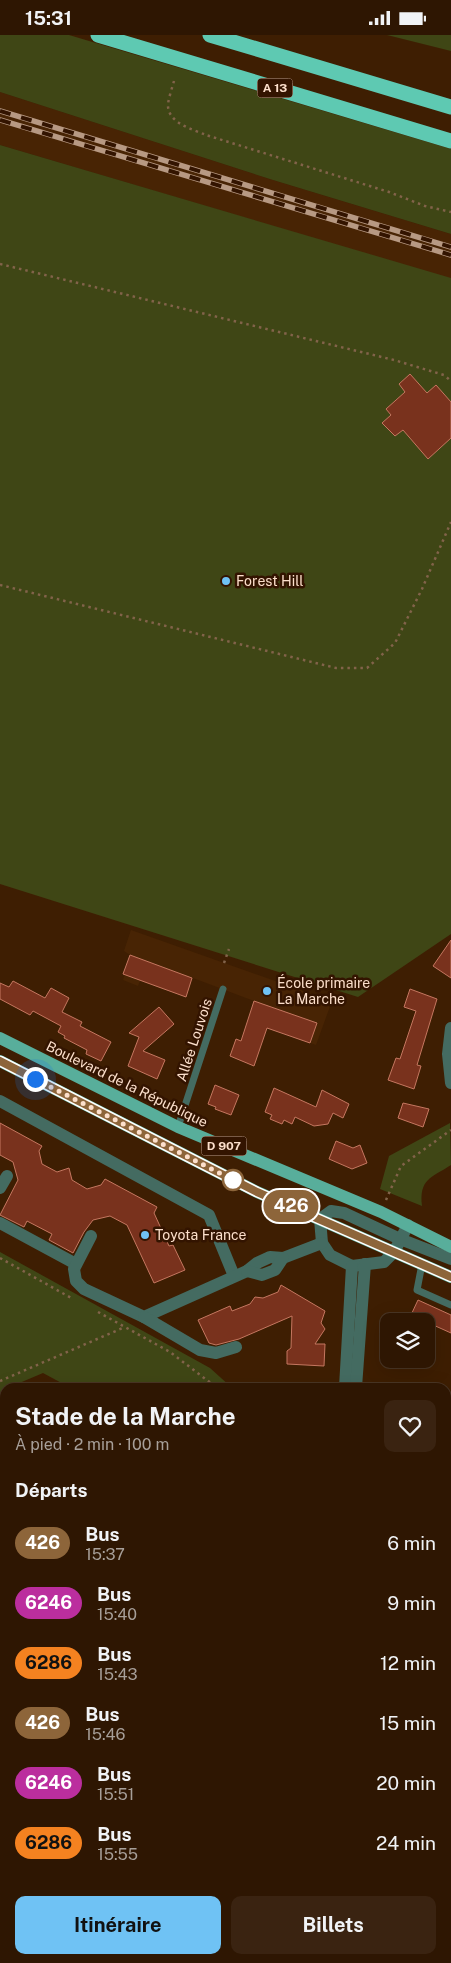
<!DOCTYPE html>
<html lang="fr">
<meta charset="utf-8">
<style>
:root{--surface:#2e1602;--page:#3a2311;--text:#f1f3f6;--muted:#a79f99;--line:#493524;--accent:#6fc2f4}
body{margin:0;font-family:"Public Sans",sans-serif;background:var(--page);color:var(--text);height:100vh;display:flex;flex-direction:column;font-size:19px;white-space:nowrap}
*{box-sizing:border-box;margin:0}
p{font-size:16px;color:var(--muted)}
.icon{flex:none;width:28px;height:28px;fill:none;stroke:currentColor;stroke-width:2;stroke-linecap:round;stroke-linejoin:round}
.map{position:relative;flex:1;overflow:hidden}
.details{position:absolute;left:0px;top:1348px;width:451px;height:581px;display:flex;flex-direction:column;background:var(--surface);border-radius:15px 15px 0 0;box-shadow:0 5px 20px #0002,0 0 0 1px var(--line)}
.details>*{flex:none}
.badge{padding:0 10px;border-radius:16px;font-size:18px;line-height:32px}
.tools{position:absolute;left:380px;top:1278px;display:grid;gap:10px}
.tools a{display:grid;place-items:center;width:55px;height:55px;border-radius:10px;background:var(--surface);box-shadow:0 5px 20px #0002,0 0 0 1px var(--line);font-size:25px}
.you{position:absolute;width:25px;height:25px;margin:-12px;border:4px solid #fff;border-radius:50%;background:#1a73e8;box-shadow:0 0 0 8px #1a73e833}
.map>.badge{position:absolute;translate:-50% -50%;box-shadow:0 0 0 2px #fff}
h2{padding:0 15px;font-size:19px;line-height:45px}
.round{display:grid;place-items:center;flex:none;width:52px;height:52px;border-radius:10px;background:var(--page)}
.summary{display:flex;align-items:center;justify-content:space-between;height:85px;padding:0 15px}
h1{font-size:24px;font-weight:700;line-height:38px}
.cta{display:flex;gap:10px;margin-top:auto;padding:10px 15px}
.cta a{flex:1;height:58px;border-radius:10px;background:var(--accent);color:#111;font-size:20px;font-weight:700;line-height:58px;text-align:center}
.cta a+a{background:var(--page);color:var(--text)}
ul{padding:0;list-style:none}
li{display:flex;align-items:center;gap:15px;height:60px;padding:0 15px}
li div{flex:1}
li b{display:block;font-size:19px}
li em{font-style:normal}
li .badge{min-width:55px;font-weight:700;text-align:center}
.status{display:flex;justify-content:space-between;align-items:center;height:35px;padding:0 25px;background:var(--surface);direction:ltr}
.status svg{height:14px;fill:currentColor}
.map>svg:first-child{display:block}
.built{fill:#482404}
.green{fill:#3f4615}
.building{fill:#79321d;stroke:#c57760}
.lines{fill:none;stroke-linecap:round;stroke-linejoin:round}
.path{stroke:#82634a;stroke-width:2.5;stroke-dasharray:2.5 4;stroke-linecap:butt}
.service{stroke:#446b61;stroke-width:7}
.minor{stroke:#446b61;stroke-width:12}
.primary{stroke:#58ae9b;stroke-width:12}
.motorway{stroke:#5ec9b2;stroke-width:15}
.rail-casing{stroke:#b79983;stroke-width:5.5}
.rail{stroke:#331400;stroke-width:4;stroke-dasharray:11;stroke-linecap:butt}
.line-casing{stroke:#fff;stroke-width:11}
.line{stroke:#8d653a;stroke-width:8}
.walk{stroke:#fcdfcb;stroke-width:5;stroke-dasharray:0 9}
.poi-dot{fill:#6fc2f4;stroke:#331400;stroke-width:2}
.stop-dot{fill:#fff;stroke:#8d653a;stroke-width:2.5}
.labels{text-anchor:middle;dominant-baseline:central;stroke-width:5;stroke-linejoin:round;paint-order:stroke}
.shield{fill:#331400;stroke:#c0a28e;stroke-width:1}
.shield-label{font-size:12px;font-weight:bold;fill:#fcdfcb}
.poi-label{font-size:14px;fill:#fcdfcb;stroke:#331400;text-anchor:start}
.street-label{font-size:14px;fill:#fcdfcb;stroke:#331400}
</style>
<div class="status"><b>15:31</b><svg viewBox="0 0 49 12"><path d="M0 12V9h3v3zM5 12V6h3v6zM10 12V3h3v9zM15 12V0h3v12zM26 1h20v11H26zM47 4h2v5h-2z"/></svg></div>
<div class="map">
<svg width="451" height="1928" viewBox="0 0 451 1928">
<rect width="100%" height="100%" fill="#3e1e02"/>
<g class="built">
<path d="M0 57 273 145 451 199V244L0 110Z"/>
<path d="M131 895 332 966 316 1010 248 986 254 966 193 943 186 962 140 946 138 951 123 945 130 920 124 916Z"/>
</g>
<g class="green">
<path d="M0 0H69L451 114V199L273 145 0 57Z"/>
<path d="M387 0H451V16Z"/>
<path d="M0 110 451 243V899L358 962 0 849Z"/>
<path d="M450 1088 451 1130C431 1143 419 1144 422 1171L380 1154 389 1121Z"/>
<path d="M0 1217 210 1333 231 1352H69L43 1338 10 1352H5V1355L0 1357Z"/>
<path d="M446 1433 451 1434V1537L446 1535Z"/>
<path d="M0 1874 5 1880V1924H105L111 1928H0Z"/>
</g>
<g class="building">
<path d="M410 339 427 358 436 350 451 367V403L428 424 403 395 395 401 382 388 391 380 386 374 405 357 399 349Z"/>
<path d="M451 905V943L433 931Z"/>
<path d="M130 920 192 943 186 962 123 939Z"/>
<path d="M13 946 45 963 51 953 69 963 62 977 82 987 80 991 111 1007 101 1026 86 1019 87 1015 64 1003 65 1001 58 997 61 991 33 976 30 980 0 964V948L9 952Z"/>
<path d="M410 954 437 964 417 1030 421 1031 414 1054 388 1045 396 1023 400 1024 416 976 404 972Z"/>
<path d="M254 966 317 988 310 1008 267 993 254 1031 230 1021 236 1004 241 1006Z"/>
<path d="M159 972 174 989 143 1016 165 1025 157 1044 128 1031 139 1002 129 998Z"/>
<path d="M215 1050 239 1060 231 1080 215 1074 216 1072 208 1069Z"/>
<path d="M274 1053 316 1072 322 1055 349 1069 343 1083 333 1078 328 1089 314 1091 295 1082 292 1089 284 1085 282 1089 270 1084 272 1080 265 1077Z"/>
<path d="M403 1068 429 1074 423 1092 398 1083Z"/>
<path d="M0 1088 42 1111 39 1116 42 1129 57 1137 69 1133 72 1145 87 1154 101 1150 105 1144 157 1172 154 1178 169 1211 173 1210 185 1235 154 1248 127 1190 110 1181 93 1185 84 1197 73 1218 49 1205 52 1199 27 1186 24 1192 0 1180 18 1145 13 1127 0 1120Z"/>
<path d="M336 1106 353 1113 360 1110 367 1128 352 1134 329 1124Z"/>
<path d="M281 1250 325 1276 321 1288 325 1294 315 1309H325L324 1331 287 1329V1316L291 1313 292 1281 239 1304 216 1310 209 1308 198 1285 230 1271 232 1276 250 1269 255 1262 263 1263 278 1257Z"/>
<path d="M418 1265 451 1280V1298L411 1280Z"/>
</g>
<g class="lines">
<g class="path">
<path d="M174 46C172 53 169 62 168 69 167 88 192 94 206 100L389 157 425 171 451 177"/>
<path d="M0 229 394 325 444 340 451 346"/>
<path d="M0 550 336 633H367L395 608 422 554 451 487"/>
<path d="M224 928 229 914"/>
<path d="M386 1165 401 1131 451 1095"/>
<path d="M0 1223 73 1264"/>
<path d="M98 1277 170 1317 216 1352"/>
<path d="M0 1346 125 1292"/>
<path d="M0 1700 5 1703"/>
<path d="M0 1740H5"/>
<path d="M0 1885 5 1886"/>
<path d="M446 1903 451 1899"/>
<path d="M59 1924 60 1928"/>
<path d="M110 1924 115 1928"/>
<path d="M40 1928 42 1924"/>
<path d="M410 1928 416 1924"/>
</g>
<g class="service">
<path d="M178 1092 223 954"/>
<path d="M422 1229 417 1255 451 1270"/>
<path d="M0 1634 5 1636"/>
<path d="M269 1924 281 1928"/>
<path d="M354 1928 357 1924"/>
</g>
<g class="minor">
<path d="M451 993 448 1019 451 1048"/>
<path d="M0 1066 209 1180 234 1241"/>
<path d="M0 1153 7 1141"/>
<path d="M0 1188 76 1229"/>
<path d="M408 1190 394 1217 384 1227 352 1231 330 1220 322 1208 320 1184 331 1176 344 1178 400 1204 451 1224"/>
<path d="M91 1201 74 1234 76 1246 84 1254 144 1282 247 1236 257 1228 270 1222 283 1223 322 1208"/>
<path d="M247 1236 262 1240 275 1235 283 1223"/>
<path d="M144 1282 200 1315 216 1318 236 1312"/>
<path d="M345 1352 352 1231"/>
<path d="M356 1352 365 1229"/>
<path d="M0 1463 5 1466"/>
<path d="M446 1548 451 1551"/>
<path d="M0 1598 5 1600"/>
<path d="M446 1781 451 1782"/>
</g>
<g class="primary">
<path d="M0 1003 178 1092 381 1177 451 1212"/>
<path d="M0 1026 257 1157 451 1242"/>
</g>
<g class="motorway">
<path d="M98 0 451 106"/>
<path d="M210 0 451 72"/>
</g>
<defs>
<g id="rail">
<path d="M0 76 451 212"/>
<path d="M0 85 451 220"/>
</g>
</defs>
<use href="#rail" class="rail-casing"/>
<use href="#rail" class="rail"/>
</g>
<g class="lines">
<defs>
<path id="line" d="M0 1026 257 1157 451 1242"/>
</defs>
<use href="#line" class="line-casing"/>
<use href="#line" class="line"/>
<path class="walk" d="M35 1044 241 1149 233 1145"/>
</g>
<g class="poi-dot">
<circle cx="226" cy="546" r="5"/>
<circle cx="267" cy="956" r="5"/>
<circle cx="145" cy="1200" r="5"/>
</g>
<circle class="stop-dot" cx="233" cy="1145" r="10"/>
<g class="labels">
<g class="shield">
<rect x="257.5" y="43.5" width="35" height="19" rx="4"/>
<rect x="201.5" y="1101.5" width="45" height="19" rx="4"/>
</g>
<g class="shield-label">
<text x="275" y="53">A 13</text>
<text x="224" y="1111">D 907</text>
</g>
<g class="poi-label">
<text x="236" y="546">Forest Hill</text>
<text x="277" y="948">École primaire<tspan x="277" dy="16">La Marche</tspan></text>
<text x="155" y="1200">Toyota France</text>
</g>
<g class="street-label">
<text transform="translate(194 1005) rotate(-72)">Allée Louvois</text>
<text transform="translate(127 1049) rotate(26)">Boulevard de la République</text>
</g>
</g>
</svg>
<div class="tools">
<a><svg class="icon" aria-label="layers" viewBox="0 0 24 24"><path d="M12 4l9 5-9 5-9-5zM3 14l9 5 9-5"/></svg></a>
</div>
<div class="you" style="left:35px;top:1044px"></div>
<b class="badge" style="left:291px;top:1171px;background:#8d653a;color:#fff">426</b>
<section class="details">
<div class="summary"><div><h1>Stade de la Marche</h1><p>À pied · 2 min · 100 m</p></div><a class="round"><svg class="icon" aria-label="heart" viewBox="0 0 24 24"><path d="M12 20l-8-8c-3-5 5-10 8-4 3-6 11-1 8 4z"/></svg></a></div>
<h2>Départs</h2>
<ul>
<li><span class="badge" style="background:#8d653a;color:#fff">426</span><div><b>Bus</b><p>15:37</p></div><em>6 min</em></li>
<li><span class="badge" style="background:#bb2e9e;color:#fff">6246</span><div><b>Bus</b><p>15:40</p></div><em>9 min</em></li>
<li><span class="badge" style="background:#f58220;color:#111">6286</span><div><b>Bus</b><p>15:43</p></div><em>12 min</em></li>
<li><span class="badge" style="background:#8d653a;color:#fff">426</span><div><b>Bus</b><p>15:46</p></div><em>15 min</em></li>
<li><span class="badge" style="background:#bb2e9e;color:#fff">6246</span><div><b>Bus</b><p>15:51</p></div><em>20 min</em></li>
<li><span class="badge" style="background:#f58220;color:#111">6286</span><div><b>Bus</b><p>15:55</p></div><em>24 min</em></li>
</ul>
<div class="cta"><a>Itinéraire</a><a>Billets</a></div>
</section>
</div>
